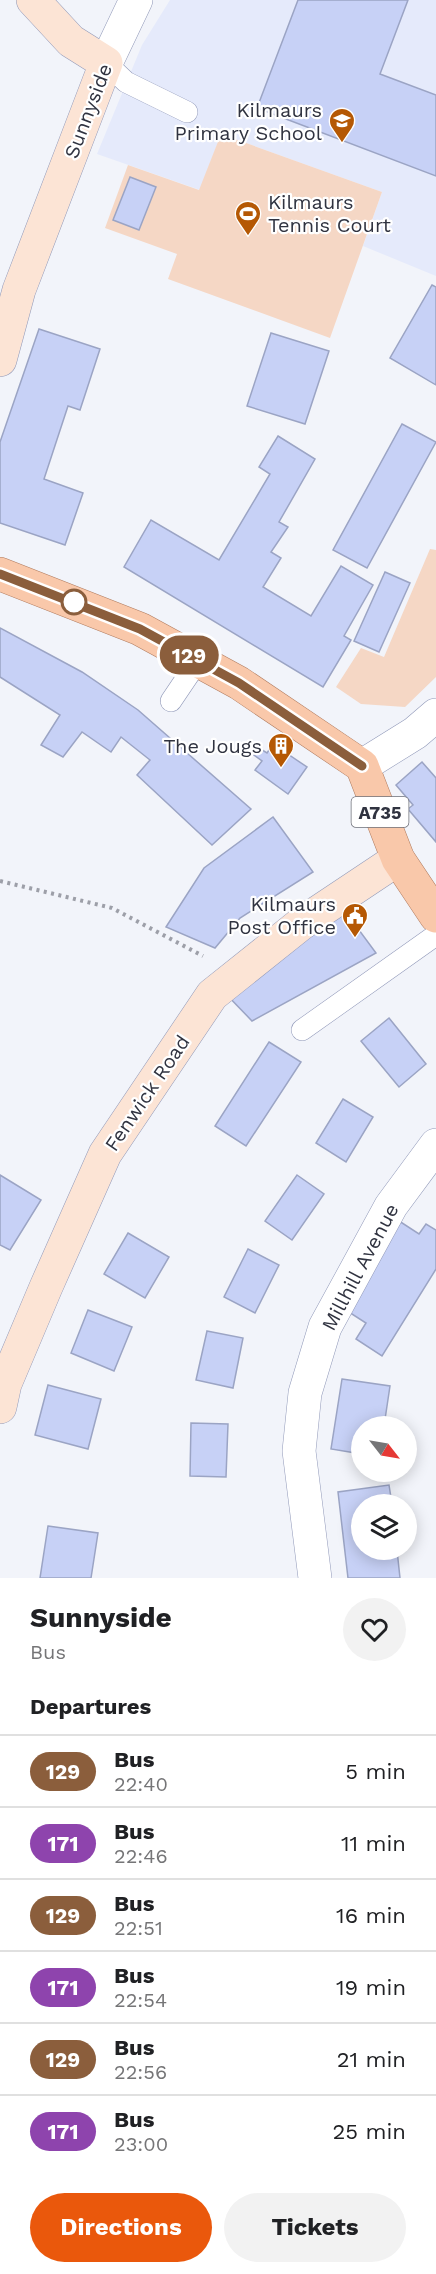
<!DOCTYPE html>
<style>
:root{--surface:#fff;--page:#f2f2f2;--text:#202124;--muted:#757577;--line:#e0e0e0;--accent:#ea580c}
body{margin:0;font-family:"Work Sans",sans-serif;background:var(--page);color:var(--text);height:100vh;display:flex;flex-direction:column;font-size:22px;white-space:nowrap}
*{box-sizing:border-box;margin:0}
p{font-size:20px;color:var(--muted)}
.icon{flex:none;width:33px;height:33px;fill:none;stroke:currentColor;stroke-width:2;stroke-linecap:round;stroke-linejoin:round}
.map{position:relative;height:1578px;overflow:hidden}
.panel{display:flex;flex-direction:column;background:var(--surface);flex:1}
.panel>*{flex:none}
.badge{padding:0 12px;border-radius:20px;font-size:21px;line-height:39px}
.needle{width:39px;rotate:121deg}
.controls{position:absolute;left:351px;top:1416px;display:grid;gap:12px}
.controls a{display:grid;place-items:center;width:66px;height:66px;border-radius:50%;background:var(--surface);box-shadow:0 3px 15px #0003;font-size:30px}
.map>.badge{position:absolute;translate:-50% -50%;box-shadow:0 0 0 3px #fff}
h2{padding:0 30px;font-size:22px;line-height:54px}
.round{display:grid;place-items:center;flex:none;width:63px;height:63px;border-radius:32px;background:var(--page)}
.headline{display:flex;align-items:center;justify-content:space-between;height:102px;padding:0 30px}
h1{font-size:28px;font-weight:700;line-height:45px}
.button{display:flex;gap:12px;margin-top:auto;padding:12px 30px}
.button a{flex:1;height:69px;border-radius:36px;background:var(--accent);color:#fff;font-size:24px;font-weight:700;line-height:69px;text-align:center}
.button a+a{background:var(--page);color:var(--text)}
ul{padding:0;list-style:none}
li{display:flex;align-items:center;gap:18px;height:72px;padding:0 30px;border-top:2px solid var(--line)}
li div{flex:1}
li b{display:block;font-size:22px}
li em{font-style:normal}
li .badge{min-width:66px;font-weight:700;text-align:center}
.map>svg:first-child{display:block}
.built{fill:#e5eafb}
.green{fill:#f5d7c5}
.building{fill:#c7d1f6;stroke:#9ba4c4;stroke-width:1.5}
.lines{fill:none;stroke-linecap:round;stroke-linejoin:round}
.service-casing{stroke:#9199b9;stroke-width:22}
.minor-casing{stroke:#9199b9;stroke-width:34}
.tertiary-casing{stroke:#9199b9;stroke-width:34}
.secondary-casing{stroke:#9199b9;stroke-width:34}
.primary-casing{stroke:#b07c60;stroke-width:34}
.path{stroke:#9d9fa8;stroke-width:4;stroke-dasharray:3 4.5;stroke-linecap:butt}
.service{stroke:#fff;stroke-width:21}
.minor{stroke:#fff;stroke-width:33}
.tertiary{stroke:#fff;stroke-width:33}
.secondary{stroke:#fce4d5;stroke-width:33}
.primary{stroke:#f9c8aa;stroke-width:33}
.line-casing{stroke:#fff;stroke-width:14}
.line{stroke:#8b5e3c;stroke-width:9}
.stop-dot{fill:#fff;stroke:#8b5e3c;stroke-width:3}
.labels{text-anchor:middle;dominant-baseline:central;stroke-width:4.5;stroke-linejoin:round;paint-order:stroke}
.shield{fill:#fff;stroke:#6e7079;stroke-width:1.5}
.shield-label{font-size:18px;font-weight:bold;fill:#303340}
.poi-label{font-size:20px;fill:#303340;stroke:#fff;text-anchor:end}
.street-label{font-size:20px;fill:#303340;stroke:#fff}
</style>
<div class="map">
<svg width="436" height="1578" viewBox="0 0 436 1578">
<rect width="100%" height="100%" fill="#f2f4fa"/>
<path class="built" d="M170 0H436V276L363 246 382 192 221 134 200 190 97 154 142 45Z"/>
<g class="green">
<path d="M221 134 382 192 330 338 168 279 177 254 105 228 128 165 199 190Z"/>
<path d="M430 549 436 550V677L405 707 361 704 336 687 361 648 384 657Z"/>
</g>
<g class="building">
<path d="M298 0H408L380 74 436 95V176L257 108Z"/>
<path d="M130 177 156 187 139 230 113 220Z"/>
<path d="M432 285 436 287V385L390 358Z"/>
<path d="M39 329 100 349 80 410 68 406 44 479 83 493 65 545 0 523V442Z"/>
<path d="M271 333 329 351 305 424 247 406Z"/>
<path d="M402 424 436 442 367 568 333 550Z"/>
<path d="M278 436 315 459 279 522 288 527 271 552 281 558 263 587 311 616 341 566 373 585 344 636 351 640 323 687 124 567 151 520 219 560 270 474 259 467Z"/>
<path d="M385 572 410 583 379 652 354 641Z"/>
<path d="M0 628 82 672 138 710 251 809 212 845 137 775 150 760 121 737 111 752 82 732 63 757 41 745 60 715 0 677Z"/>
<path d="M273 744 307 767 288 794 255 770 262 761 254 755 259 748 267 753Z"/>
<path d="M422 762 436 778V842L408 809 413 805 396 785Z"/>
<path d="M273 817 313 872 240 918 215 948 166 927 204 868Z"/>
<path d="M342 907 376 953 252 1021 226 994Z"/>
<path d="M389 1018 426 1064 399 1087 361 1041Z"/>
<path d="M269 1042 301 1062 246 1146 215 1126Z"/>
<path d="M343 1099 373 1117 346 1162 316 1143Z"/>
<path d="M0 1175 41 1200 10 1250 0 1245Z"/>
<path d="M297 1175 324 1194 292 1240 265 1221Z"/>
<path d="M396 1219 419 1234 426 1224 436 1230V1269L382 1356 356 1339 366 1323 341 1307Z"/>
<path d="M128 1233 169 1257 145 1298 104 1274Z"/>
<path d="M248 1249 279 1265 255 1313 224 1297Z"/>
<path d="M88 1310 132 1327 114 1371 71 1353Z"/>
<path d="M207 1331 243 1338 233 1388 196 1380Z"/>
<path d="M342 1379 390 1386 384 1426H362V1454L331 1449Z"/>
<path d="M48 1385 101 1399 88 1449 35 1435Z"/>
<path d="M191 1423 228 1424 226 1477 190 1476Z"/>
<path d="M389 1485 392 1504H362V1550H397L400 1578H348L338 1492Z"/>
<path d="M48 1526 98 1533 91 1578H40Z"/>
</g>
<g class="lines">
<defs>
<g id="service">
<path d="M106 63 126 82 187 112"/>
<path d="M171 701 198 661"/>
<path d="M302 1030 436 935"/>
</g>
<g id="minor">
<path d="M106 63 136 0"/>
<path d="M315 1578 299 1451 305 1393 325 1327 391 1206 436 1145"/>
</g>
<path id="tertiary" d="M362 766 415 733 436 715"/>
<g id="secondary">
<path d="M0 360 19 290 106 63 71 41 33 0"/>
<path d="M0 1407 5 1384 46 1287 105 1154 212 995 302 923 398 859"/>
</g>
<path id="primary" d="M0 574 140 629 239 683 362 766 398 859 436 916"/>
</defs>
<use href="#service" class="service-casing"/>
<use href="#minor" class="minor-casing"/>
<use href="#tertiary" class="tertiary-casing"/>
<use href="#secondary" class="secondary-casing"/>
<use href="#primary" class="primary-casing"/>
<path class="path" d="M0 881 112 908 203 956"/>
<use href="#service" class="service"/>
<use href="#minor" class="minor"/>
<use href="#tertiary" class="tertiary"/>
<use href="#secondary" class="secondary"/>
<use href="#primary" class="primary"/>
</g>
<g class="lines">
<defs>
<path id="line" d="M0 574 140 629 239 683 362 766"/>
</defs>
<use href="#line" class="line-casing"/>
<use href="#line" class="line"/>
</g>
<defs>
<symbol id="school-pin" viewBox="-11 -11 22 30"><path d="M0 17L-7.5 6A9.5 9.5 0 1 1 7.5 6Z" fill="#b55804" stroke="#fff"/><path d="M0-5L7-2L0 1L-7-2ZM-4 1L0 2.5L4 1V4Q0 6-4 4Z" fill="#fff"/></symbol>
<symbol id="stadium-pin" viewBox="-11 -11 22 30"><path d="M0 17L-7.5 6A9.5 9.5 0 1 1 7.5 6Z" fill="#b55804" stroke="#fff"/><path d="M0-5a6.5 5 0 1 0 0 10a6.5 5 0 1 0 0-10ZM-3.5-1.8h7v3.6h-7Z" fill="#fff"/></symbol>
<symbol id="building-pin" viewBox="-11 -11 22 30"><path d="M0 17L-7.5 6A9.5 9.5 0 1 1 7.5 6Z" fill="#b55804" stroke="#fff"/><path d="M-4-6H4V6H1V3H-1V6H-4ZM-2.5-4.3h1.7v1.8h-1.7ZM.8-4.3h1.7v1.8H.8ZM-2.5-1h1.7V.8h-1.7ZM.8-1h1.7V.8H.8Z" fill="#fff"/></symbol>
<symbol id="civic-pin" viewBox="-11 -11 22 30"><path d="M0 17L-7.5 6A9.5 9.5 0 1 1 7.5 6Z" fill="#b55804" stroke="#fff"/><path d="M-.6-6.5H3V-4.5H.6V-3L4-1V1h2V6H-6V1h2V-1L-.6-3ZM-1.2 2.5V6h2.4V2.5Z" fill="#fff"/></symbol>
</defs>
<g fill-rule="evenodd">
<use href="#school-pin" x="327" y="106" width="30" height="40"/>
<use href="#stadium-pin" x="233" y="199" width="30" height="40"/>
<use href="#building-pin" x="266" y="731" width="30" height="40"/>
<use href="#civic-pin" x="340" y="901" width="30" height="40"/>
</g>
<circle class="stop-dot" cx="74" cy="602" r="12"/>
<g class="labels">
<rect class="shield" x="351.5" y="797" width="57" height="30" rx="4.5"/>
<g class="shield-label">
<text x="380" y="812">A735</text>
</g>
<g class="poi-label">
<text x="322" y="110">Kilmaurs<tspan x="322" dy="23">Primary School</tspan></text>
<text x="268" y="202" text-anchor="start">Kilmaurs<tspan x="268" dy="23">Tennis Court</tspan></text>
<text x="262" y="746">The Jougs</text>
<text x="336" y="904">Kilmaurs<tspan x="336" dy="23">Post Office</tspan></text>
</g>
<g class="street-label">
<text transform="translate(88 111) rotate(-69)">Sunnyside</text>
<text transform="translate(147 1093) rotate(-56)">Fenwick Road</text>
<text transform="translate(360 1267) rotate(-62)">Millhill Avenue</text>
</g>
</g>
</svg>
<div class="controls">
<a><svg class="needle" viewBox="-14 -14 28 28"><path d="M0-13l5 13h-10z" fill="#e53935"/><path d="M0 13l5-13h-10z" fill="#757577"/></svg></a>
<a><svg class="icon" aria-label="layers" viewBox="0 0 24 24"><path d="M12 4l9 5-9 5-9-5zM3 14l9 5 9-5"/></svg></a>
</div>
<b class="badge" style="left:189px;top:655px;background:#8b5e3c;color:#fff">129</b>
</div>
<section class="panel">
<div class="headline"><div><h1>Sunnyside</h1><p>Bus</p></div><a class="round"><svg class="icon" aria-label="heart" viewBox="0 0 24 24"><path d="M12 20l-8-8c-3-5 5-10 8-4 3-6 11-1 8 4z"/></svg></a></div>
<h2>Departures</h2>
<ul>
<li><span class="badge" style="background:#8b5e3c;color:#fff">129</span><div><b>Bus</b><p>22:40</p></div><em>5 min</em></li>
<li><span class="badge" style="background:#8e44ad;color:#fff">171</span><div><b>Bus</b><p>22:46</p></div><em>11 min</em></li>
<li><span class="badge" style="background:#8b5e3c;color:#fff">129</span><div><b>Bus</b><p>22:51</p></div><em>16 min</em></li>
<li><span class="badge" style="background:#8e44ad;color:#fff">171</span><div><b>Bus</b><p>22:54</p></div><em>19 min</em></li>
<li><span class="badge" style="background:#8b5e3c;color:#fff">129</span><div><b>Bus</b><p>22:56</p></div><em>21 min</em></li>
<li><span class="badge" style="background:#8e44ad;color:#fff">171</span><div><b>Bus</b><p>23:00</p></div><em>25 min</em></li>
</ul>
<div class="button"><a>Directions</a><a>Tickets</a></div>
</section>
